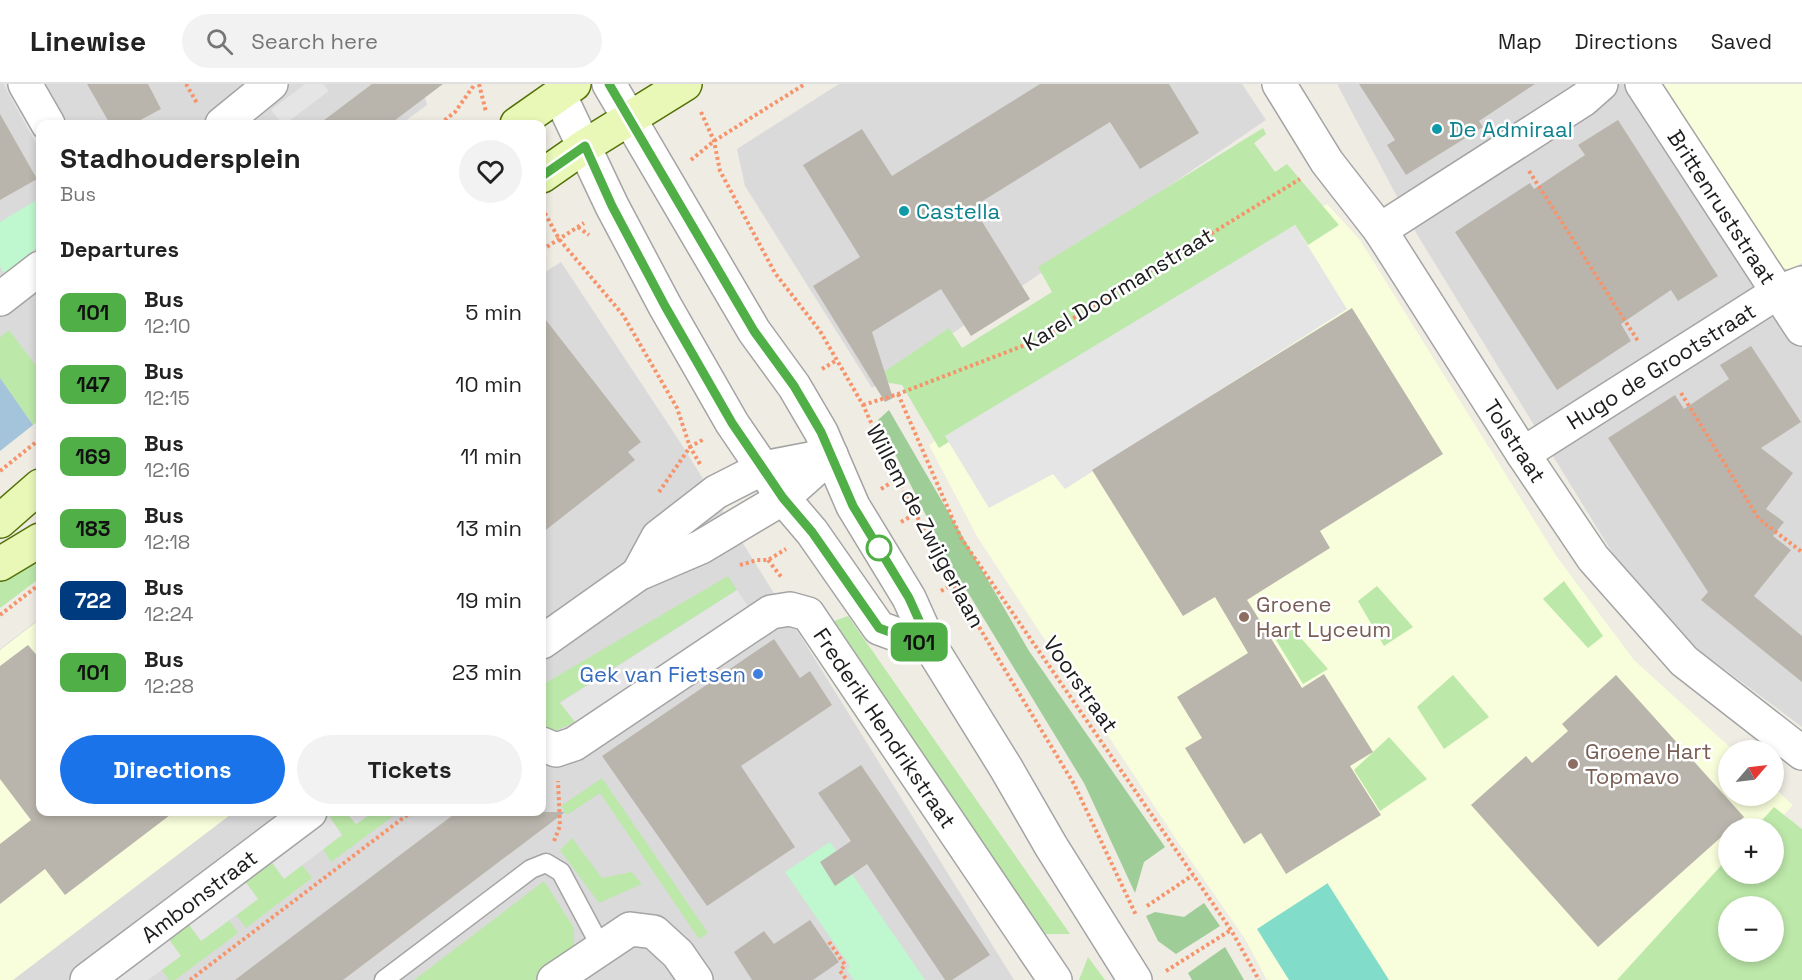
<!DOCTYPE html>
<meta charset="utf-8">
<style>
:root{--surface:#fff;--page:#f2f2f2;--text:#222;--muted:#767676;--line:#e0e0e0;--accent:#1a73e8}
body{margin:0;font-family:"Space Grotesk",sans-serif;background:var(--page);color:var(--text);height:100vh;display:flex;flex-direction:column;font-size:22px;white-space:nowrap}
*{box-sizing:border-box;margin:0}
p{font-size:20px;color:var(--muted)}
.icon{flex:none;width:33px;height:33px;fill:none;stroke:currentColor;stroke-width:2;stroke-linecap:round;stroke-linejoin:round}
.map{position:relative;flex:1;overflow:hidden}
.drawer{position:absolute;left:36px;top:36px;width:510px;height:696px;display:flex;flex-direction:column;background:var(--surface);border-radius:12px;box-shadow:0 3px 9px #0003}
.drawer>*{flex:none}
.badge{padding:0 12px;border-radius:9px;font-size:21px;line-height:39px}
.needle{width:39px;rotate:62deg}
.buttons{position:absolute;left:1718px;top:656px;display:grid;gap:12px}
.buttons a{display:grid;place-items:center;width:66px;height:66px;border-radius:50%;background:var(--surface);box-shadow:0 3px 9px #0003;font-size:30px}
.map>.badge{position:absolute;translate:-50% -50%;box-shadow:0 0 0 3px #fff}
h2{padding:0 24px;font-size:22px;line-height:54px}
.round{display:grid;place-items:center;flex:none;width:63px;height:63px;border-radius:32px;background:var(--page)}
.overview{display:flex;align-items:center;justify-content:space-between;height:102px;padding:0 24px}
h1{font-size:28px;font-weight:600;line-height:45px}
.primary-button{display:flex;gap:12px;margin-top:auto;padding:12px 24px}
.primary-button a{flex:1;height:69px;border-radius:36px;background:var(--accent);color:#fff;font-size:24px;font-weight:600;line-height:69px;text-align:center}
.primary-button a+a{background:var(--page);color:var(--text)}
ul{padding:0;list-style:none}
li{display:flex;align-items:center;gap:18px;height:72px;padding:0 24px}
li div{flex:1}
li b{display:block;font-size:22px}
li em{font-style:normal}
li .badge{min-width:66px;font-weight:700;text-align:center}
header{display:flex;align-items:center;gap:36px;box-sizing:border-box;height:84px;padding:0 30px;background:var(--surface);border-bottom:2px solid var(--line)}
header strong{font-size:28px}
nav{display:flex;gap:33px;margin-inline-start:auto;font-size:21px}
.search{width:420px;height:54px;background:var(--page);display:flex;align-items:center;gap:15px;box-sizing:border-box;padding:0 21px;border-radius:33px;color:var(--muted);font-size:22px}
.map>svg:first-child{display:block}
.residential{fill:#dbdada}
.education{fill:#f8fedb}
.grass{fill:#bce8a9;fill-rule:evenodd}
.forest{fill:#9ecd98}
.park{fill:#bff8ce}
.pitch{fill:#81dcca}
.parking{fill:#e5e5e5}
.water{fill:#a3c4db}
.building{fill:#bab5ac}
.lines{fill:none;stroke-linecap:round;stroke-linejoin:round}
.service-casing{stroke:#a4a4a4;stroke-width:21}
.minor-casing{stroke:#a4a4a4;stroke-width:36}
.tertiary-casing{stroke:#a4a4a4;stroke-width:36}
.secondary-casing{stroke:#527106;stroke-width:36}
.path{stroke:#f7936a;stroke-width:4;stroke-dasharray:3 3;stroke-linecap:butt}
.service{stroke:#fff;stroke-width:18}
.minor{stroke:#fff;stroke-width:33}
.tertiary{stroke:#fff;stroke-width:33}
.secondary{stroke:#e9f8b6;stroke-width:33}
.line-casing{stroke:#fff;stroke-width:14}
.line{stroke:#50af46;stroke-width:9}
.culture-dot{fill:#0f9aa8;stroke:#fff;stroke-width:2}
.stop-dot{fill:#fff;stroke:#50af46;stroke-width:3}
.education-dot{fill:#8d6e63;stroke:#fff;stroke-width:2}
.shop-dot{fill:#3f7fe0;stroke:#fff;stroke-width:2}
.labels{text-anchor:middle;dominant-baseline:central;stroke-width:5;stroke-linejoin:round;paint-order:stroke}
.culture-label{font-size:22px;fill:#0d838f;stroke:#fff;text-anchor:start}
.street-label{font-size:22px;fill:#1d1d1d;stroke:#fff}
.education-label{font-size:22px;fill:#785e54;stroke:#fff;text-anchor:start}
.shop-label{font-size:22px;fill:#366cbe;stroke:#fff;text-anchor:end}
</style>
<header>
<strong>Linewise</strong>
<div class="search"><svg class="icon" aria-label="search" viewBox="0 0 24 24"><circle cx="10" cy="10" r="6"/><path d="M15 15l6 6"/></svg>Search here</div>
<nav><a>Map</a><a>Directions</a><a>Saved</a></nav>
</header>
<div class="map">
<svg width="1802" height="896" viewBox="0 0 1802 896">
<rect width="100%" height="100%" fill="#eeece3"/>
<g class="residential">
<path d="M0 0H421L427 21 401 40H40V314L0 345Z"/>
<path d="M839 0H1242L1266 36 872 304 745 102 737 65Z"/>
<path d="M1337 0H1802V643L1684 555 1626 491 1418 152Z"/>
<path d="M561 178 682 361 1014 896H0V565L40 534V728H542V190Z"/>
</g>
<g class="education">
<path d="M1652 0H1802V179L1792 186 1771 182Z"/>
<path d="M1327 120 1360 156 1557 473 1634 576 1733 666H1728V711H1773V703L1793 721 1772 744H1728V789L1621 896H1267L1245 855 1176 755 978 454 929 361Z"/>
<path d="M40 535V728H234L13 896H0V566Z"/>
</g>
<g class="grass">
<path d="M1263 44 1266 50 1254 59 1275 88 1287 80 1339 141 1308 161 1295 141 939 364 902 301 872 296 949 244 962 264 1052 208 1038 183Z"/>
<path d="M9 246 40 287V335L33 341 0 294V253Z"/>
<path d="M40 468V494L0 524V491Z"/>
<path d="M728 492 737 506 560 618 575 638 551 649 542 639V601Z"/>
<path d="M1564 497 1603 552 1588 564 1543 515Z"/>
<path d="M1377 502 1413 543 1384 562 1358 517Z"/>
<path d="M848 532 1070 850H1038L829 539Z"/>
<path d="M1293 545 1328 585 1303 600 1276 556Z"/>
<path d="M1453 591 1489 633 1444 665 1417 623Z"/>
<path d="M1389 653 1427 695 1380 727 1354 686Z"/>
<path d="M602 694 708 849 699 855 600 709 567 731 561 722Z"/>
<path d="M1774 723 1802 745V896H1617L1728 774V789H1773V744H1755ZM1728 822H1773V867H1728Z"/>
<path d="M335 728H346L356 740 373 728H396L397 729 331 778 323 765 342 751 329 732Z"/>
<path d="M572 754 602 794 632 788 642 800 599 819 560 766Z"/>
<path d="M270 776 284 795 302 781 312 794 246 844 236 831 258 815 244 796Z"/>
<path d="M544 797 574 844V861L560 879 535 896H414Z"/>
<path d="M229 836 238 849 175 896H169L162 886 180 872 168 854 188 839 201 857Z"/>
<path d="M1088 873 1105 896H1079Z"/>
</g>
<g class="forest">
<path d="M889 326 1029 567 1165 763 1144 778 1135 809 1084 699 950 479 878 336Z"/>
<path d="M1204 819 1220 842 1176 870 1158 857 1146 832 1155 828 1184 833Z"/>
<path d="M1225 863 1244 896H1192L1188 889Z"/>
</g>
<g class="park">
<path d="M40 114V161L4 190 0 182V138Z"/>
<path d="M830 758 925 896H854L847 886 850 882 785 788Z"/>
</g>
<path class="pitch" d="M1328 799V800L1389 896H1289L1257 845Z"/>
<g class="parking">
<path d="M3 0H11L40 52V67Z"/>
<path d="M305 0H323L329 7 285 40H282L271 26Z"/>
<path d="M1295 141 1347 225 1065 405 1053 390 989 424 945 352Z"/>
<path d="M737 506 750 525 584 635 575 638 560 619Z"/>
<path d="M346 728H373L356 740Z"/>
<path d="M329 732 342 751 284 795 270 776Z"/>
<path d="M244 796 258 815 201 857 188 839Z"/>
<path d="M168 854 181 872 148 896H112Z"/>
</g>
<path class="water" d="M0 294 33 341 0 367Z"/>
<g class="building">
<path d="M87 0H148L161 25 133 40H110Z"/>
<path d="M372 0H443L390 40H319Z"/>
<path d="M1040 0H1169L1199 49 1140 85 1110 38 973 123 1030 215 971 252 941 205 872 248 893 314 885 318 813 202 860 173 803 81 862 45 892 92Z"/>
<path d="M1359 0H1535L1479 37 1483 43 1406 91 1387 61 1395 56Z"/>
<path d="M0 30 37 95 0 116Z"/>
<path d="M1618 36 1718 192 1678 217 1671 206 1621 240 1631 257 1557 306 1455 148 1530 99 1534 105 1585 71 1578 61Z"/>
<path d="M1352 224 1443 370 1320 447 1330 464 1247 516 1302 604 1324 590 1373 668 1350 682 1381 731 1286 790 1261 749 1244 760 1185 664 1202 654 1177 613 1248 569 1215 513 1183 532 1092 386Z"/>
<path d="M542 231 641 358 628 368 635 376 542 449Z"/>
<path d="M1751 262 1801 338 1761 364 1793 389 1766 425 1784 438 1773 452 1791 466 1754 512 1802 552V598L1701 516 1708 508 1608 354 1675 311 1684 325 1729 295 1720 281Z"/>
<path d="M774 555 800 594 810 587 832 621 741 682 795 763 707 822 602 672Z"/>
<path d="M28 561 40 575V729L174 728 65 811 45 785 0 820V760L31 736 0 695V582Z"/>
<path d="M1616 591 1744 733 1731 744H1728V747L1598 863 1471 721 1526 672 1532 679 1568 647 1562 640Z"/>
<path d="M861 681 990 871 952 896H945L867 780 835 802 820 778 851 757 818 709Z"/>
<path d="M457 728H565L343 896H235Z"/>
<path d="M810 836 839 878 813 896H752L734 868 764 847 774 860Z"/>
</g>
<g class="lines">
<defs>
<path id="service" d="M384 896 531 785 546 779 561 788 601 863"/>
<g id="minor">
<path d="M25 0 48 40"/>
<path d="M1279 0 1327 78 1380 146 1523 370 1593 474 1684 577 1802 669"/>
<path d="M1642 0 1802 245"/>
<path d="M222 40 271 0"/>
<path d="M1380 146 1584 15 1601 0"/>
<path d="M0 215 40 184"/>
<path d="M1523 370 1778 208 1802 199"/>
<path d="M638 490 658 453 716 408 763 384 831 371"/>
<path d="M542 558 638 490 701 463 783 414 831 371"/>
<path d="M542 660 556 666 574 660 771 528 790 525 808 530 1055 896"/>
<path d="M87 896 310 728"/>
<path d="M554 896 630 845 654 848 678 870 696 896"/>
</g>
<g id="tertiary">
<path d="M609 0 754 247 794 302 821 348 853 422 909 514 931 563 1006 684 1051 762 1135 896"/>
<path d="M559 10 612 122 665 222 732 339 783 414 812 448 879 544 931 563"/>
</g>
<g id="secondary">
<path d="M517 40 574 0"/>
<path d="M542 92 585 62 685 0"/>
<path d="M0 437 40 402"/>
<path d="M0 480 40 456"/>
</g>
</defs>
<use href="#service" class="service-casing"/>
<use href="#minor" class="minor-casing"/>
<use href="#tertiary" class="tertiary-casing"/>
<use href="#secondary" class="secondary-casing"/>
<g class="path">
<path d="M186 0 197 19"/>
<path d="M479 0 486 28"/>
<path d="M701 28 714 57 720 87 775 189 820 247 863 321 897 395 953 500 1074 700 1136 831"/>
<path d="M440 40 455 28 475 0"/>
<path d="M691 76 714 57 805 0"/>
<path d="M1529 87 1638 257"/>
<path d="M542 124 559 155 623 231 677 324 690 363 700 380"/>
<path d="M578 143 589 151"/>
<path d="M542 166 584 139"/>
<path d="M822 285 837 276"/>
<path d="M1681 309 1759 435 1802 468"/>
<path d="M898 310 961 454 1231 846 1259 896"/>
<path d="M863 321 898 310 1038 256 1300 95"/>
<path d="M0 387 40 355"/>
<path d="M881 405 897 395"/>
<path d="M659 408 690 363 704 355"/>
<path d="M901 438 915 430"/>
<path d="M768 476 782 494"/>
<path d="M740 481 757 476H768L786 465"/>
<path d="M941 507 953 500"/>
<path d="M0 531 40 500"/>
<path d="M554 757 560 742 558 697"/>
<path d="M1147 822 1193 791"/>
<path d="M829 858 845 881 840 887 847 896"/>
<path d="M1166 887 1231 846"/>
<path d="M190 896 411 728"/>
</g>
<use href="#service" class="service"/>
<use href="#minor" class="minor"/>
<use href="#tertiary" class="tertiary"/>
<use href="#secondary" class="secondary"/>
</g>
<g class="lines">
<defs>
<path id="line" d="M542 92 585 62 612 122 665 222 732 339 783 414 812 448 879 544 931 563 909 514 853 422 821 348 794 302 754 247 609 0"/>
</defs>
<use href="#line" class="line-casing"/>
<use href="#line" class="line"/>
</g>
<g class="culture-dot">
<circle cx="1437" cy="45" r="6"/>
<circle cx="904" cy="127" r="6"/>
</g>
<circle class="stop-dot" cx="879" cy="464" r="12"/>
<g class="education-dot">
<circle cx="1244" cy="533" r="6"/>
<circle cx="1573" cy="680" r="6"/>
</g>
<circle class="shop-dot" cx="758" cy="590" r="6"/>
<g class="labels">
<g class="culture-label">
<text x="1449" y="45">De Admiraal</text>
<text x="916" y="127">Castella</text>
</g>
<g class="street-label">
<text transform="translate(1722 123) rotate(57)">Brittenruststraat</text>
<text transform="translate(1118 205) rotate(-31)">Karel Doormanstraat</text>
<text transform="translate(1661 282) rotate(-32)">Hugo de Grootstraat</text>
<text transform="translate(1515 357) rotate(57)">Tolstraat</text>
<text transform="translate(926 442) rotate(62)">Willem de Zwijgerlaan</text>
<text transform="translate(1081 600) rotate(55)">Voorstraat</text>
<text transform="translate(885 644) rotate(56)">Frederik Hendrikstraat</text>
<text transform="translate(199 812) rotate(-37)">Ambonstraat</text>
</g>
<g class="education-label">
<text x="1256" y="520">Groene<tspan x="1256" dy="25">Hart Lyceum</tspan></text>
<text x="1585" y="667">Groene Hart<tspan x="1585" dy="25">Topmavo</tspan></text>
</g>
<g class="shop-label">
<text x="746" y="590">Gek van Fietsen</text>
</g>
</g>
</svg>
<div class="buttons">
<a><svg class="needle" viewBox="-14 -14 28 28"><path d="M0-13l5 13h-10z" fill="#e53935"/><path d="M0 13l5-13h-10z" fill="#767676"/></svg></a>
<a>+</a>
<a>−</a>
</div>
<b class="badge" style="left:919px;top:558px;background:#50af46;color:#111">101</b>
<section class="drawer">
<div class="overview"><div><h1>Stadhoudersplein</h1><p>Bus</p></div><a class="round"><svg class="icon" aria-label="heart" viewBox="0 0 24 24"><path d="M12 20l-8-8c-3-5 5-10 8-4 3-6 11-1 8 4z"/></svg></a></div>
<h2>Departures</h2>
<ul>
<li><span class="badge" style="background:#50af46;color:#111">101</span><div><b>Bus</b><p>12:10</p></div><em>5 min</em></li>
<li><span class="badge" style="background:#50af46;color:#111">147</span><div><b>Bus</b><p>12:15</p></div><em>10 min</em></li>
<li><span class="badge" style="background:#50af46;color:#111">169</span><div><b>Bus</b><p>12:16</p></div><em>11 min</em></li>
<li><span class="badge" style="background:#50af46;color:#111">183</span><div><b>Bus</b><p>12:18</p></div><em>13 min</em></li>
<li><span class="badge" style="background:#003b80;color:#fff">722</span><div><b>Bus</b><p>12:24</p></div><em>19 min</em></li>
<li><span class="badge" style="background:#50af46;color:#111">101</span><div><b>Bus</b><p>12:28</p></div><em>23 min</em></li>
</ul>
<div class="primary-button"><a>Directions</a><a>Tickets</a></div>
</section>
</div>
